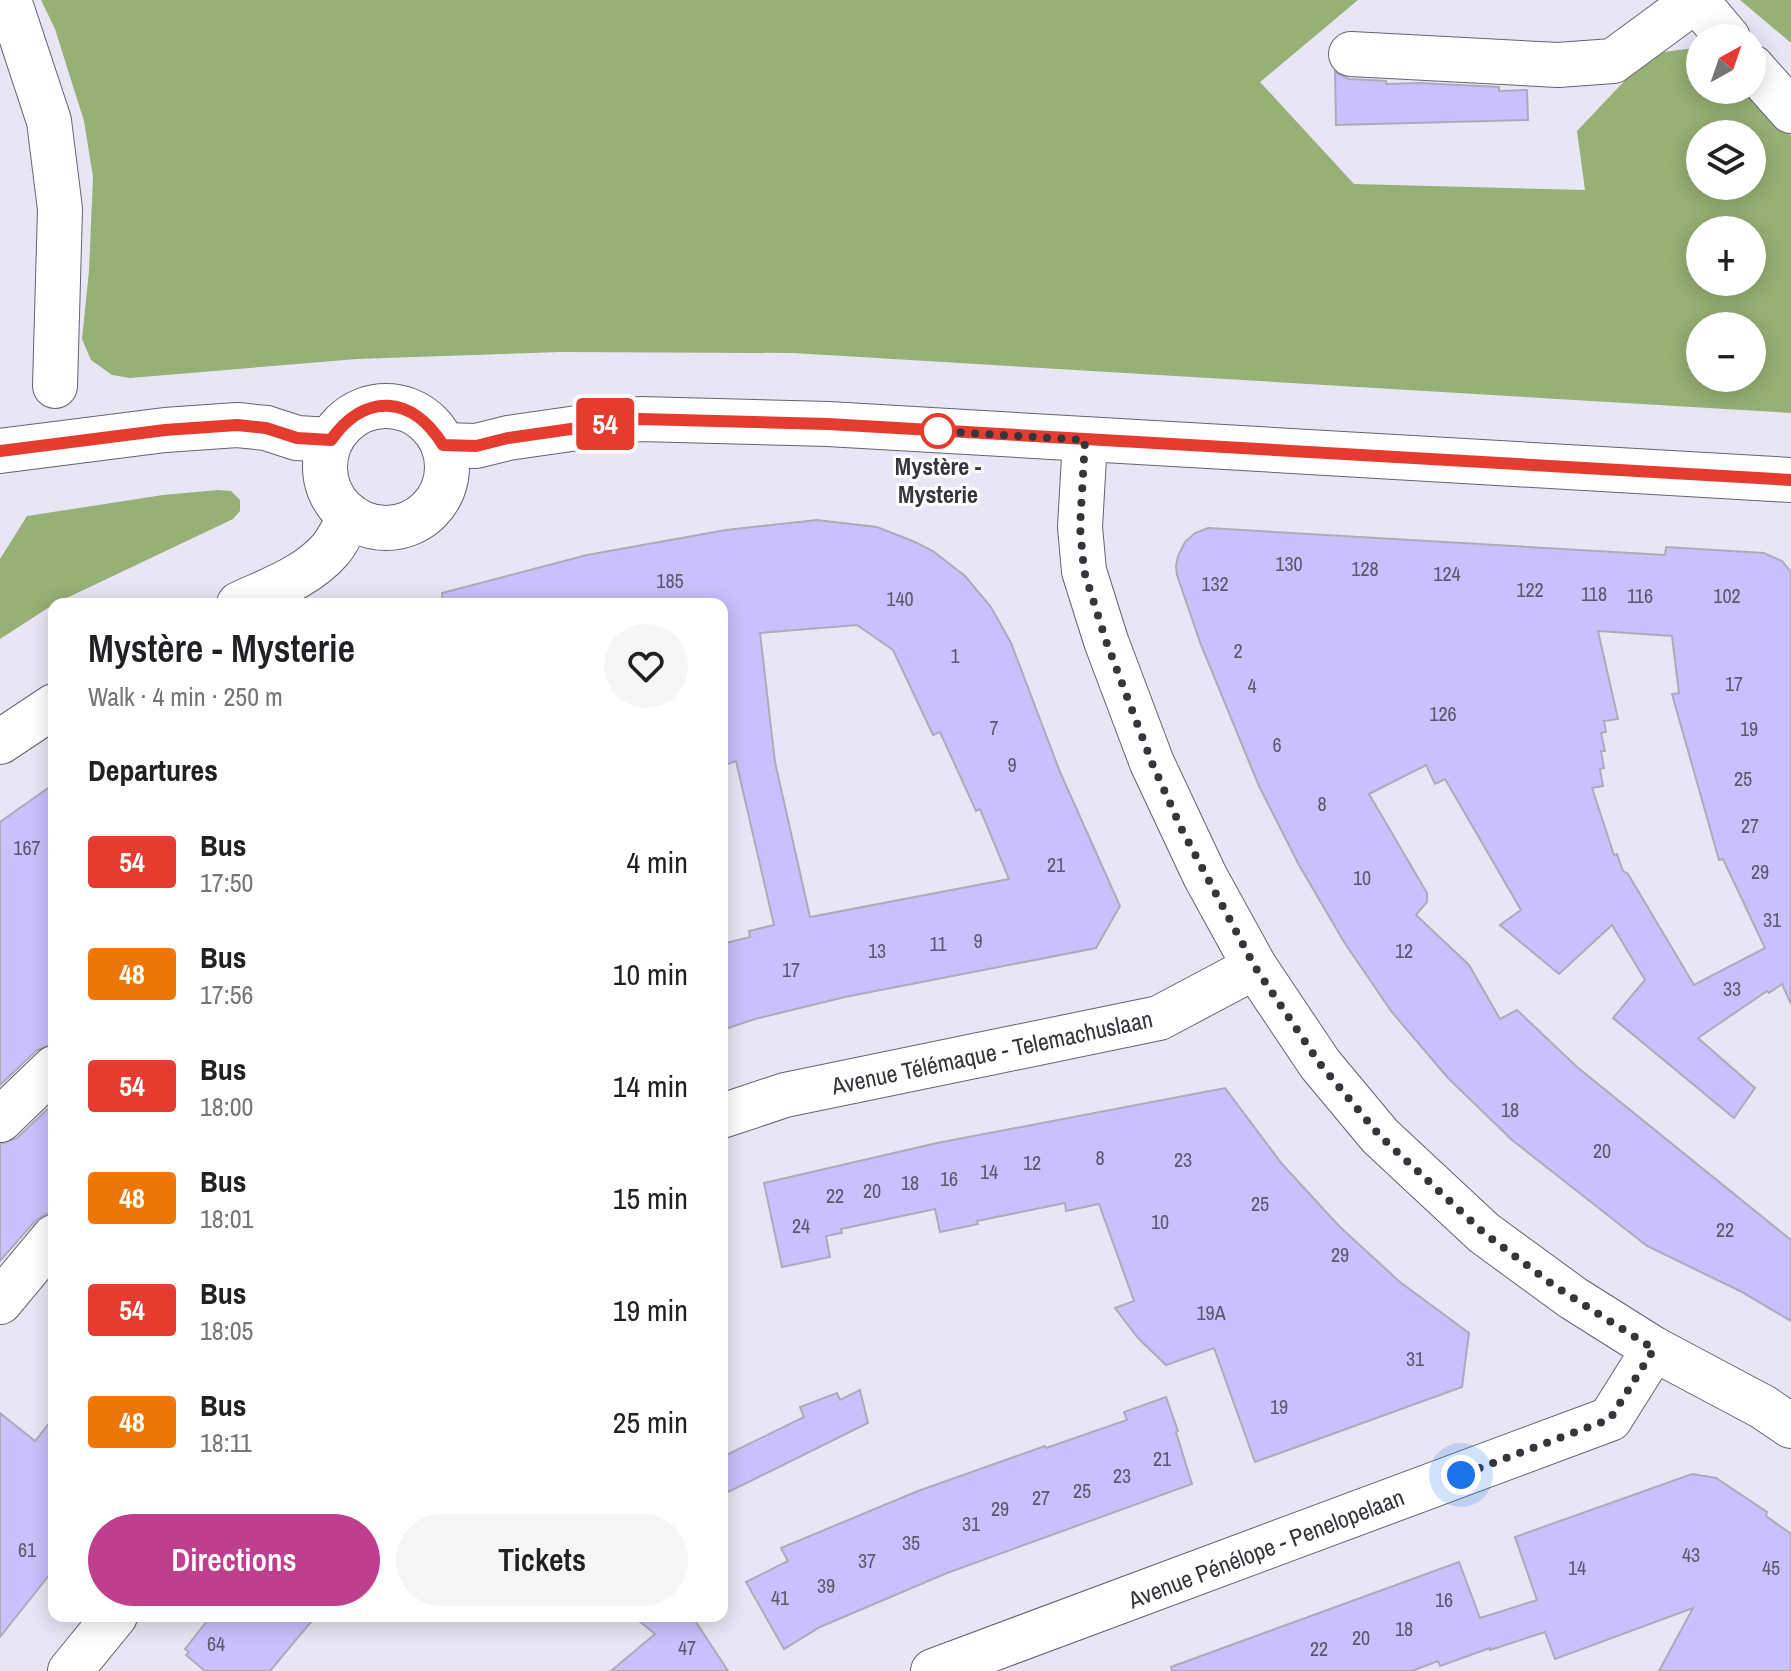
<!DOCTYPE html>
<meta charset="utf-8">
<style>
:root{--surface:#fff;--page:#f6f6f6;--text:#202124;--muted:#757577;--accent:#bd3f8d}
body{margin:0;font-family:"Archivo Narrow",sans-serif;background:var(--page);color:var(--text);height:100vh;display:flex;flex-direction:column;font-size:30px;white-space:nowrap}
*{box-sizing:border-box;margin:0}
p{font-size:26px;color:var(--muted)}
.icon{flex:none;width:44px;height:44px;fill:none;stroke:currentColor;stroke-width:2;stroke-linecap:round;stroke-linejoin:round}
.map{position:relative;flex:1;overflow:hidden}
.panel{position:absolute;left:48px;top:598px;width:680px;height:1024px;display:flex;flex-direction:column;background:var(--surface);border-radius:16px;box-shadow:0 4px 20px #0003}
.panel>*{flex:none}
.badge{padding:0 16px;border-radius:6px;font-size:28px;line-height:52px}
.needle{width:52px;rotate:40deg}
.fabs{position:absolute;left:1686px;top:24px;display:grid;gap:16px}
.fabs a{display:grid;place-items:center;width:80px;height:80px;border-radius:50%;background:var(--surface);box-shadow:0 4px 20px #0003;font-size:40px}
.you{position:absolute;width:40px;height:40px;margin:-20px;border:6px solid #fff;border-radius:50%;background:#1a73e8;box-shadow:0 0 0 12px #1a73e833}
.map>.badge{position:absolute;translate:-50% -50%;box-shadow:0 0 0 4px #fff}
h2{padding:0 40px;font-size:30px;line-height:72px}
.round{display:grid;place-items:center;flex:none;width:84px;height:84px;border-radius:42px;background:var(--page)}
.head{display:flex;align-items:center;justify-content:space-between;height:136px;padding:0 40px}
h1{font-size:38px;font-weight:600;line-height:60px}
.button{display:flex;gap:16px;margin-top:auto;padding:16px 40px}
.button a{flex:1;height:92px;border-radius:48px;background:var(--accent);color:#fff;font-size:32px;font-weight:600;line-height:92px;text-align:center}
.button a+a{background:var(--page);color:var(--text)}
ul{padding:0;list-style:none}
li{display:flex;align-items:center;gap:24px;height:112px;padding:0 40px}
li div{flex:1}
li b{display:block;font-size:30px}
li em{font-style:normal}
li .badge{min-width:88px;font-weight:700;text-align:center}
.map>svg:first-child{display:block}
.forest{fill:#97b075;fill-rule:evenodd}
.building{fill:#c9c0fd;stroke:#adabba;stroke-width:2;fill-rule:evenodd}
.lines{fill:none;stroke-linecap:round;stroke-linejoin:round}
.minor-casing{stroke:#656370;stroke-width:46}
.minor{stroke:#fff;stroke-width:44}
.line-casing{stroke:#fff;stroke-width:18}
.line{stroke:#e43c2e;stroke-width:12}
.walk{stroke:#36353b;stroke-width:8;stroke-dasharray:0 14.4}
.stop-dot{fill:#fff;stroke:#e43c2e;stroke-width:4}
.labels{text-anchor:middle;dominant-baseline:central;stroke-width:6;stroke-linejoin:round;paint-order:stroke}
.number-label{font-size:20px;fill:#5b586c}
.stop-label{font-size:24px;font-weight:bold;fill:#36353b;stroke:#fff}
.street-label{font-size:24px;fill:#36353b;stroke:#fff}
</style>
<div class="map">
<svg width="1791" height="1671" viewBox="0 0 1791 1671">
<rect width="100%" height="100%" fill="#e8e6f5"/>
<g class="forest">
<path d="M41 0H1358L1260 82 1354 184 1585 190 1577 131 1650 54 1700 47V90H1749L1791 136V413L793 353 560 352 357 359 130 378 112 375 91 360 82 339 89 271 93 177 84 121 55 29ZM1700 134H1752V186H1700ZM1700 230H1752V282H1700ZM1700 326H1752V378H1700Z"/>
<path d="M1740 0H1791V43Z"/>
<path d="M218 490 231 491 240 500V511L233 519 54 604 0 639V559L27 516 163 495Z"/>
</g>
<g class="building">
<path d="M1335 72 1349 79 1386 81V84L1419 83 1499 87V91L1527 90 1528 120 1336 125Z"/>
<path d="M817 520 877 527 915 542 933 551 965 576 991 607 1011 643 1060 772 1120 906 1096 948 845 997 755 1019 722 1030V944L750 937 749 931 774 925 736 761 722 766V604H443L442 593 587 555 726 530ZM857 625 893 650 933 735 940 732 976 811 980 809 1009 879 810 917 775 762 760 633Z"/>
<path d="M1208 528 1665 555 1666 547 1764 553 1782 561 1791 572V1004L1782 984 1769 993 1767 991 1698 1038 1755 1088 1734 1118 1613 1018 1645 980 1612 925 1559 974 1500 925 1521 910 1445 779 1435 784 1426 765 1369 794 1427 893V902L1416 915 1469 965 1500 1019 1517 1010 1577 1067 1791 1240V1321L1740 1291 1647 1246 1512 1140 1448 1078 1391 1011 1344 942 1299 865 1259 786 1201 645 1177 575 1176 566 1178 556 1185 542 1195 533ZM1598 631 1672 636 1679 693 1672 694 1719 860 1723 859 1765 948 1694 985 1628 874 1623 871 1617 854 1614 855 1592 788 1603 786 1600 769 1604 768 1601 751H1605L1601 733 1606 732 1604 721 1618 719Z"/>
<path d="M54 784V1044L37 1050 0 1085V822Z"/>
<path d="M1225 1088 1282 1164 1340 1227 1400 1282 1469 1333 1462 1387 1255 1462 1214 1348 1166 1365 1138 1338 1115 1308 1134 1301 1099 1204 1066 1211 1065 1203 977 1221 978 1224 940 1232 935 1209 841 1229 842 1233 826 1236 830 1257 782 1267 764 1183 937 1143Z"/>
<path d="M54 1103V1209L35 1221 0 1261V1144L17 1138Z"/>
<path d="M860 1390 868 1423 722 1495V1457L804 1417 800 1407 837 1393 840 1400Z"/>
<path d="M1166 1397 1178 1431 1176 1432 1192 1484 947 1573 820 1627 784 1649 746 1582 788 1561 781 1548 918 1491 1045 1446 1046 1448 1127 1420 1124 1412Z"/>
<path d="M0 1413 35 1441 54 1417V1569L0 1637Z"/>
<path d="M1692 1474 1716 1478 1767 1512 1766 1516 1791 1534V1671H1659L1693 1608 1555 1659 1545 1632 1490 1650V1648L1440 1666 1438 1661 1412 1671H1172L1171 1667 1459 1562 1480 1618 1537 1600 1515 1537Z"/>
<path d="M211 1616H316L270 1671H205L186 1655 189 1652 185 1649Z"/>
<path d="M633 1616H692L728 1671H611L655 1634Z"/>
</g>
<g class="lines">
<defs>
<g id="minor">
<path d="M9 0 49 121 60 209 55 386"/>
<path d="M1696 0 1728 38"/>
<path d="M1351 54 1558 65 1613 61 1696 0"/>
<path d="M1752 67 1791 111"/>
<circle cx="386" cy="467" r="61"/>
<path d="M1085 440 1080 527 1084 571 1106 641 1152 763 1205 876 1255 967 1320 1064 1380 1136 1484 1233 1573 1298 1654 1349 1763 1407 1791 1426"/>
<path d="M443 445 476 446 508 438 640 419 828 424 1791 480"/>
<path d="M0 451 165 430 237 425 266 428 297 438 331 440"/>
<path d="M239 604C271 589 307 577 331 549 339 539 344 527 350 516"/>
<path d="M0 742 54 706"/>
<path d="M722 1116 785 1095 1159 1018 1255 967"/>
<path d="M0 1120 54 1068"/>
<path d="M0 1302 54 1237"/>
<path d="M70 1671 115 1616"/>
<path d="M933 1671 1610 1419 1654 1349"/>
</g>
</defs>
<use href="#minor" class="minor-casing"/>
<use href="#minor" class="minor"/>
</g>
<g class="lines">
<defs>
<path id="line" d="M0 451 165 430 237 425 266 428 297 438 331 440C365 392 412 395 443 445L476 446 508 438 640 419 828 424 1791 480"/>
</defs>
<use href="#line" class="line-casing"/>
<use href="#line" class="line"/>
<path class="walk" d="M938 431H935L1085 440 1080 527 1084 571 1106 641 1152 763 1182 830 1255 967 1320 1064 1380 1136 1484 1233 1556 1287 1654 1349 1610 1419 1461 1475"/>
</g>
<circle class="stop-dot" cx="938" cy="431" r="16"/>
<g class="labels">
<g class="number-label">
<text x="1289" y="563">130</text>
<text x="1365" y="568">128</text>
<text x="1447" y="573">124</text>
<text x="670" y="580">185</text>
<text x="1215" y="583">132</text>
<text x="1530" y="589">122</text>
<text x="1594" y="593">118</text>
<text x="1640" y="595">116</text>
<text x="1727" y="595">102</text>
<text x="900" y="598">140</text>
<text x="1238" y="650">2</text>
<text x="955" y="655">1</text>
<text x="1734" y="683">17</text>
<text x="1252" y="685">4</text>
<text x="1443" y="713">126</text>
<text x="994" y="727">7</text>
<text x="1749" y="728">19</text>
<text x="1277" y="744">6</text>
<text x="1012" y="764">9</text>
<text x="1743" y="778">25</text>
<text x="1322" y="803">8</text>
<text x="1750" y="825">27</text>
<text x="27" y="847">167</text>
<text x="1056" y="864">21</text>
<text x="1760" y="871">29</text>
<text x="1362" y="877">10</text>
<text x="1772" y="919">31</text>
<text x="978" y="940">9</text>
<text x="938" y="943">11</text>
<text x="877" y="950">13</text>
<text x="1404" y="950">12</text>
<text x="791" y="969">17</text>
<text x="1732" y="988">33</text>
<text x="1510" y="1109">18</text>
<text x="1602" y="1150">20</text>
<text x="1100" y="1157">8</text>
<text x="1183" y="1159">23</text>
<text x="1032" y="1162">12</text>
<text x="989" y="1171">14</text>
<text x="949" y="1178">16</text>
<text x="910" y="1182">18</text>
<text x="872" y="1190">20</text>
<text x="835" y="1195">22</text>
<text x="1260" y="1203">25</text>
<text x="1160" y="1221">10</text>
<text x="801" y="1225">24</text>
<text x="1725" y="1229">22</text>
<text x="1340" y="1254">29</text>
<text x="1211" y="1312">19A</text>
<text x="1415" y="1358">31</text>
<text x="1279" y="1406">19</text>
<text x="1162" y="1458">21</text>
<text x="1122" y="1475">23</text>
<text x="1082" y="1490">25</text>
<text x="1041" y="1497">27</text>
<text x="1000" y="1508">29</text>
<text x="971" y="1523">31</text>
<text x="911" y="1542">35</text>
<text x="27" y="1549">61</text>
<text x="1691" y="1554">43</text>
<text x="867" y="1560">37</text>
<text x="1577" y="1567">14</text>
<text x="1771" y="1567">45</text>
<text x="826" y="1585">39</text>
<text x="780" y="1597">41</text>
<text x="1444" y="1599">16</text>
<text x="1404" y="1628">18</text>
<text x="1361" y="1637">20</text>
<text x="216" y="1643">64</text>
<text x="687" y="1647">47</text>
<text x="1319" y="1648">22</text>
</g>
<g class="stop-label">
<text x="938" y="466">Mystère -<tspan x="938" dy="28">Mysterie</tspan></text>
</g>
<g class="street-label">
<text transform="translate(992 1052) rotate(-12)">Avenue Télémaque - Telemachuslaan</text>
<text transform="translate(1266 1548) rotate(-21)">Avenue Pénélope - Penelopelaan</text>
</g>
</g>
</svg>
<div class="fabs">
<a><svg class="needle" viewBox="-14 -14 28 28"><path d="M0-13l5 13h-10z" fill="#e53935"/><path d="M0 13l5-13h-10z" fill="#757577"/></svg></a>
<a><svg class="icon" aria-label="layers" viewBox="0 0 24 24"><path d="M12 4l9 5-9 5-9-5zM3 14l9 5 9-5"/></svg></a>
<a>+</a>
<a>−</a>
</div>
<div class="you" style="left:1461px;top:1475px"></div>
<b class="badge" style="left:605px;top:424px;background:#e43c2e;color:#fff">54</b>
<section class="panel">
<div class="head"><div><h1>Mystère - Mysterie</h1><p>Walk · 4 min · 250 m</p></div><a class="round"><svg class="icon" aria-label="heart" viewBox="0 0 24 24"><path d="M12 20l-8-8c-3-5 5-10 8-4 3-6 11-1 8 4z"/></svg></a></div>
<h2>Departures</h2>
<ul>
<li><span class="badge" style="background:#e43c2e;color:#fff">54</span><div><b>Bus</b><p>17:50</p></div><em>4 min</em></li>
<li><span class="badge" style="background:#ed7807;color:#fff">48</span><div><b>Bus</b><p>17:56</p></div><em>10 min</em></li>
<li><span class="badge" style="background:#e43c2e;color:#fff">54</span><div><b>Bus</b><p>18:00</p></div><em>14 min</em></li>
<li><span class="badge" style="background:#ed7807;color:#fff">48</span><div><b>Bus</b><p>18:01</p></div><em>15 min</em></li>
<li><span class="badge" style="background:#e43c2e;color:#fff">54</span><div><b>Bus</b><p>18:05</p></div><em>19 min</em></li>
<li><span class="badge" style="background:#ed7807;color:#fff">48</span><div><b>Bus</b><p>18:11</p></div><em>25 min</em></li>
</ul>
<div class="button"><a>Directions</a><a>Tickets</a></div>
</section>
</div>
